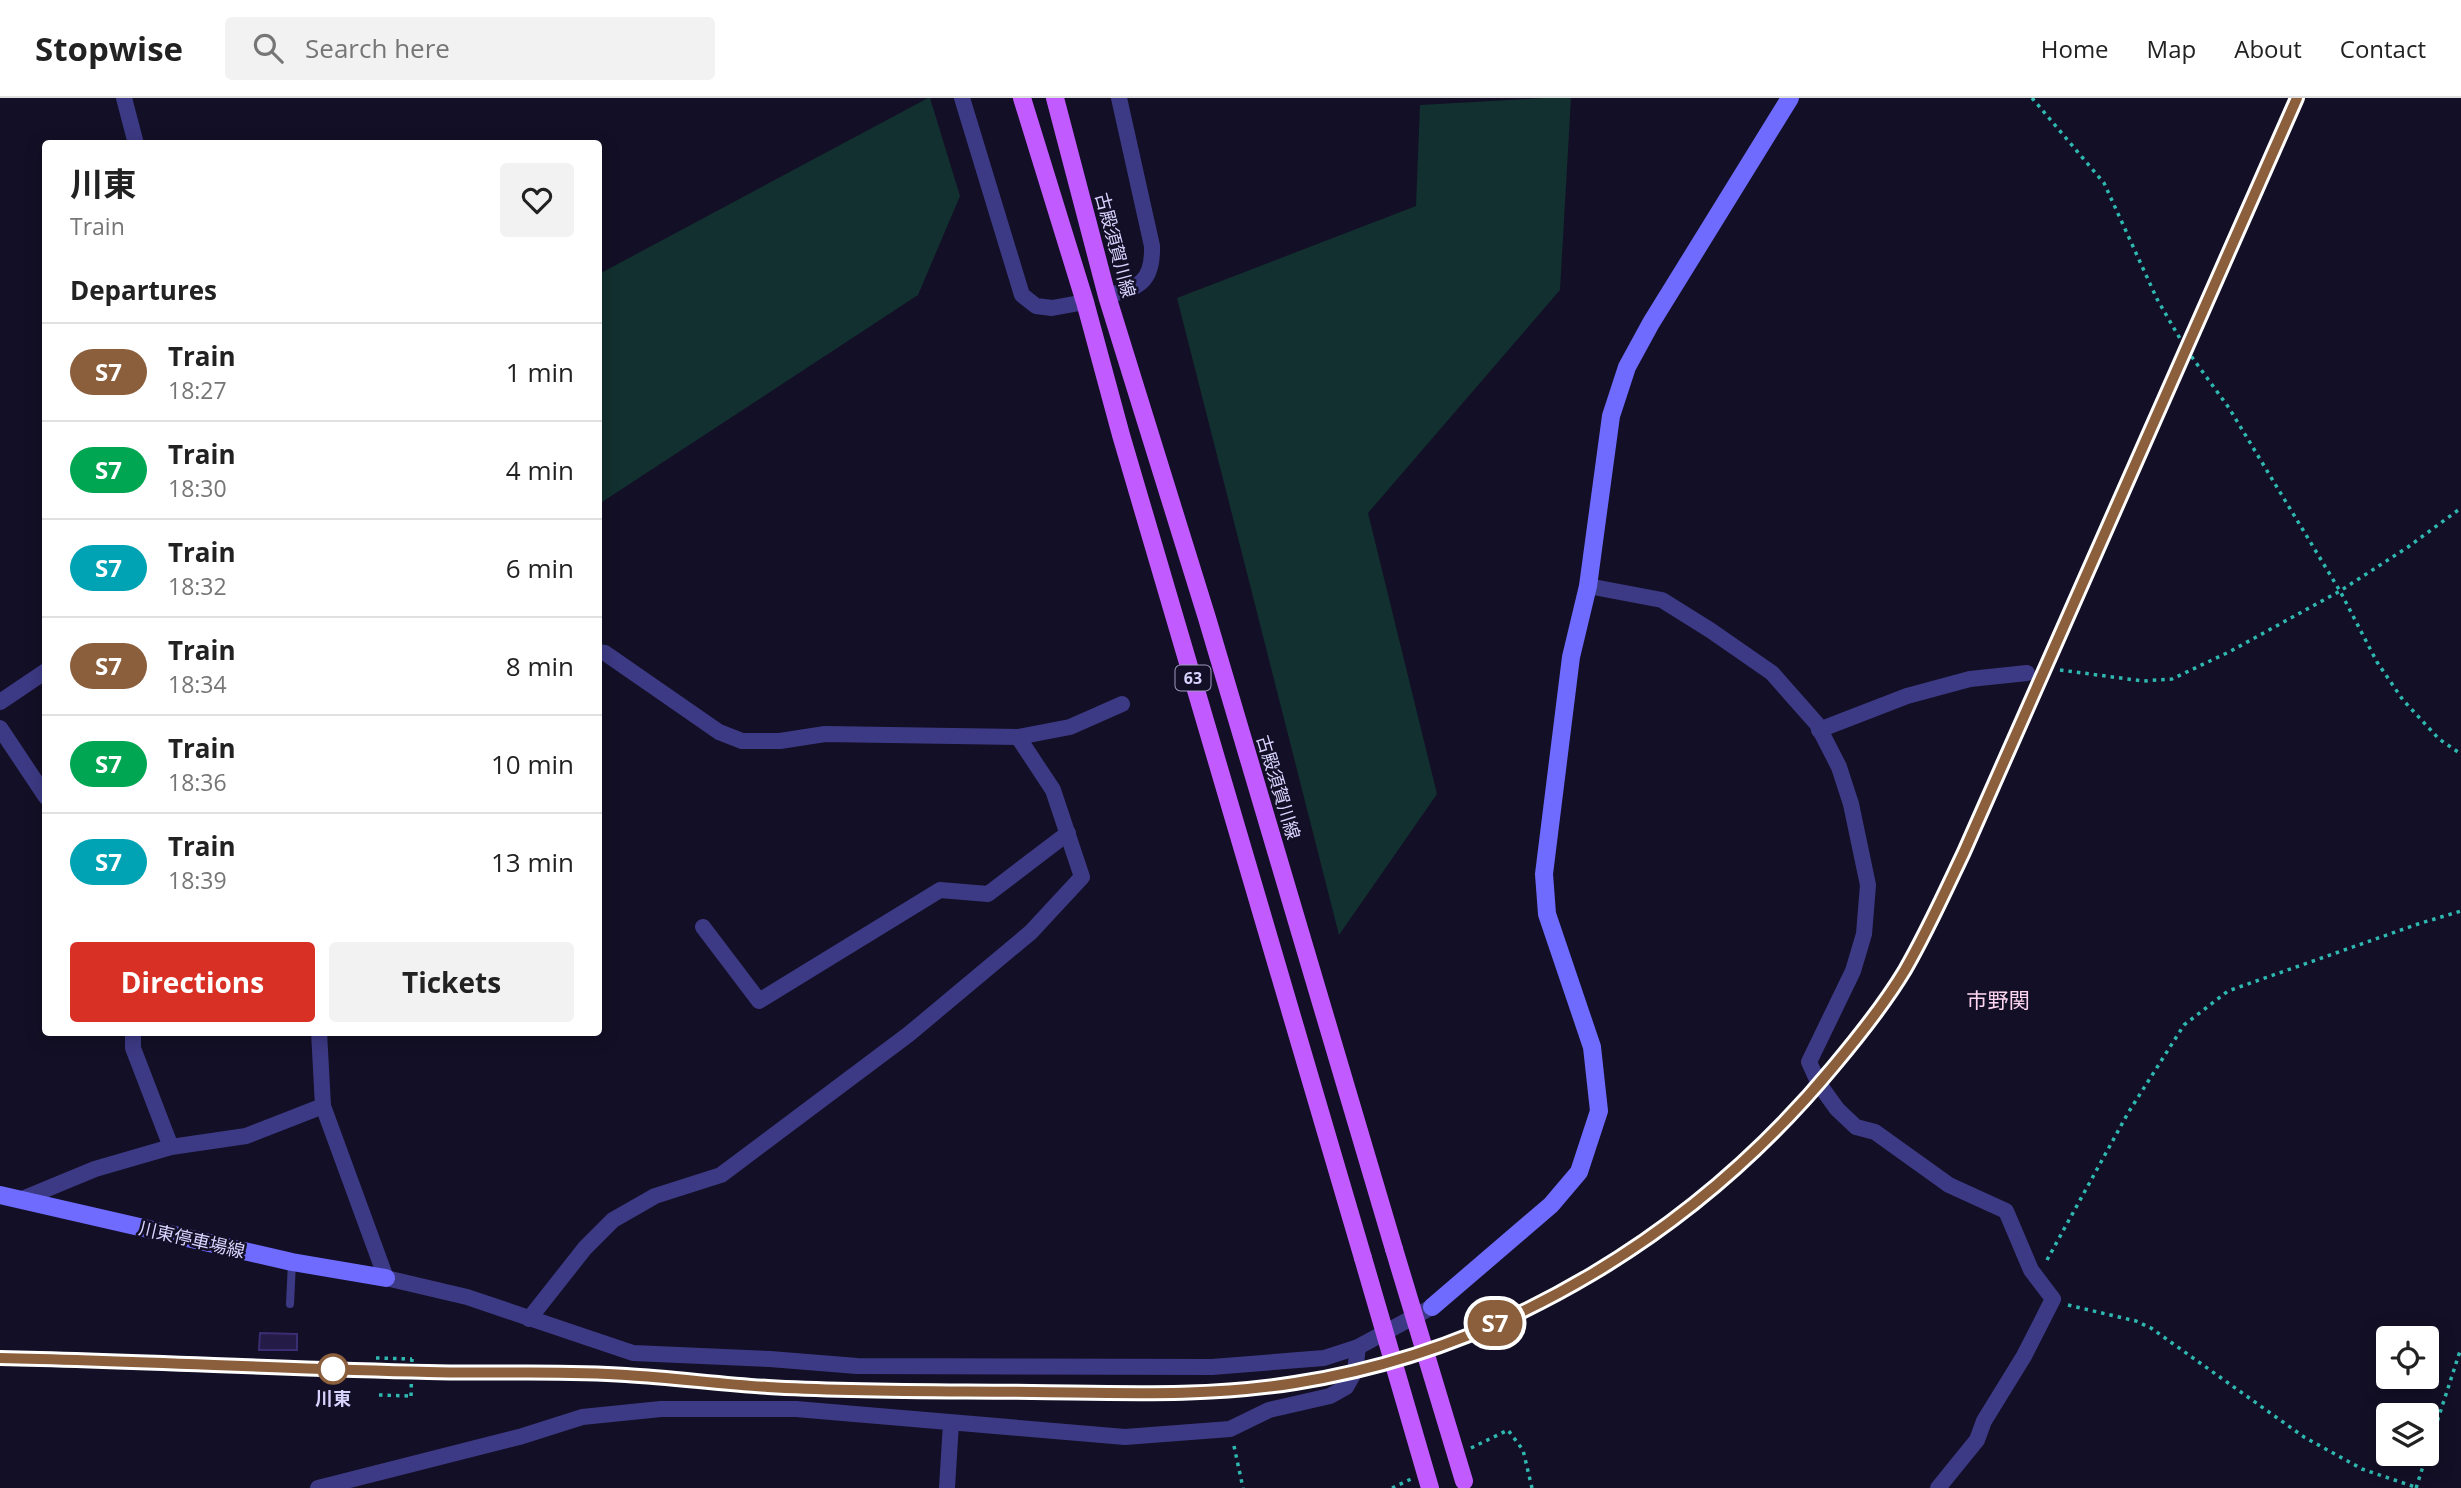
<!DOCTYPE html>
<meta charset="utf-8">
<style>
:root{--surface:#fff;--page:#f2f2f2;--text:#222;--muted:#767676;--line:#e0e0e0;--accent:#d93025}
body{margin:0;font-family:"Open Sans","Noto Sans JP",sans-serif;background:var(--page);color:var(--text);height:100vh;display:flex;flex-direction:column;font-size:26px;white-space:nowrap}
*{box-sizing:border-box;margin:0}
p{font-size:23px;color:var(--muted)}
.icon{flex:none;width:38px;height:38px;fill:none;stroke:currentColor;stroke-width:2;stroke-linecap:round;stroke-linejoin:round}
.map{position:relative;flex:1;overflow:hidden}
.drawer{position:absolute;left:42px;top:42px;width:560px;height:896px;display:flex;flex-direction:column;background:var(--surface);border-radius:7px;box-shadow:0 4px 18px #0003}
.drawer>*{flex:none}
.badge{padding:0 14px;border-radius:23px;font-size:24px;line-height:46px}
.controls{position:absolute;left:2376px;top:1228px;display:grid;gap:14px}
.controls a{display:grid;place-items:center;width:63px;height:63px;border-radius:7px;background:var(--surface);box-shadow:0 4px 18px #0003;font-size:35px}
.map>.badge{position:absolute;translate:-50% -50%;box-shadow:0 0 0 4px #fff}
h2{padding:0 28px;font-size:26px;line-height:63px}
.round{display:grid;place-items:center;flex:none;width:74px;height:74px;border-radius:7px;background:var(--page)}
.summary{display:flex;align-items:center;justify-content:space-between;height:119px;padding:0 28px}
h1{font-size:33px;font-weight:700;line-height:52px}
.action{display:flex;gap:14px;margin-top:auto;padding:14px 28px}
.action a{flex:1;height:80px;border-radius:7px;background:var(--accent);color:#fff;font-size:28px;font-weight:700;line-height:80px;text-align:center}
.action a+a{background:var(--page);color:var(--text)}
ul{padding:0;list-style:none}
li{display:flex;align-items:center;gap:21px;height:98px;padding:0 28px;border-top:2px solid var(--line)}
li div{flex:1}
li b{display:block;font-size:26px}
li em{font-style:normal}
li .badge{min-width:77px;font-weight:700;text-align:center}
header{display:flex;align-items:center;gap:42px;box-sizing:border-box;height:98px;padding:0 35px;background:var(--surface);border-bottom:2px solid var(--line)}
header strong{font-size:33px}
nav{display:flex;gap:38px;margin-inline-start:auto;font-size:24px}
.search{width:490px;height:63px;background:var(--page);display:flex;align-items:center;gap:18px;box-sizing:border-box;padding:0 24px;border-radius:7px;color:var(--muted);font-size:26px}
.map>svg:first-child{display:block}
.green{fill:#12302f}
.building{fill:#241b47;stroke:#3b2d73;stroke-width:2}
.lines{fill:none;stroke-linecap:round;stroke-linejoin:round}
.path{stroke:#2fb8b0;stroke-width:3.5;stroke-dasharray:3.5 5;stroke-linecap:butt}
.lane{stroke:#3d3a85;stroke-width:8}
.street{stroke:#3d3a85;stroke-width:16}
.secondary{stroke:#6f6bff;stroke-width:18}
.primary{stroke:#c25bff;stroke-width:18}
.rail-casing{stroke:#00e5ff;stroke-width:8}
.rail{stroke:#130f26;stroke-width:5;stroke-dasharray:16;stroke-linecap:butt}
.path-bridge{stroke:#2fb8b0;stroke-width:3.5;stroke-dasharray:3.5 5;stroke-linecap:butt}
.primary-bridge{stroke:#c25bff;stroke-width:18}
.line-casing{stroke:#fff;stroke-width:16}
.line{stroke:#8b5e3c;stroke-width:10}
.stop-dot{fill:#fff;stroke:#8b5e3c;stroke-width:3.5}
.labels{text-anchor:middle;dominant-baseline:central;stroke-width:5;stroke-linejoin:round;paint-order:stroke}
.shield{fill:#130f26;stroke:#9e99be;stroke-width:2}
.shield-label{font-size:16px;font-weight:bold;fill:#d9d4ff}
.street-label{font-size:18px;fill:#d9d4ff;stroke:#130f26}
.stop-label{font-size:18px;font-weight:bold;fill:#d9d4ff;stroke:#130f26}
.quarter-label{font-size:21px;fill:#ffd6f0;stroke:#130f26}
</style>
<header>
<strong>Stopwise</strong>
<div class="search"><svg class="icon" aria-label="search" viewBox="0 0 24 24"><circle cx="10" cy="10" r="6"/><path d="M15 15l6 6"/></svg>Search here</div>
<nav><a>Home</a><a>Map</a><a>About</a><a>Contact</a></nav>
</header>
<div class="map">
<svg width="2461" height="1390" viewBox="0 0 2461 1390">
<rect width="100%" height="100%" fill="#130f26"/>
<g class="green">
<path d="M928 0H930L960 98 918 197 599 406V176Z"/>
<path d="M1545 0H1571L1560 192 1368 415 1437 696 1339 837 1177 200 1416 108 1420 7Z"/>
</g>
<path class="building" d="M260 1235 297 1236V1252H259Z"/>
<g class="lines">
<g class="path">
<path d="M2032 0 2104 85 2157 201 2186 251 2229 310 2340 493 2377 564 2403 602 2439 641 2461 656"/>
<path d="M2060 572 2143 583 2172 581 2229 554 2340 493 2408 449 2461 410"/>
<path d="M2047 1162 2128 1015 2184 927 2228 893 2418 826 2461 813"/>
<path d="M2068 1207 2136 1223 2151 1230 2304 1339 2362 1371 2418 1390"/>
<path d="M376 1260 412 1261"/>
<path d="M379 1297 411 1298"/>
<path d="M1234 1348 1243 1390"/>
<path d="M1471 1350 1508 1332 1523 1352 1532 1390"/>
<path d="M2427 1355 2461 1250"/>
<path d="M1392 1390 1411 1381"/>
<path d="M2416 1390 2427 1356"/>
</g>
<path class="lane" d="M290 1206 292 1164"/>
<g class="street">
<path d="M124 0 136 46"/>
<path d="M962 0 1022 197 1036 208 1052 210 1085 204"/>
<path d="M1107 198C1139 189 1153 185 1152 148L1119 0"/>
<path d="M1588 488 1662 502 1710 532 1772 575 1817 626 1839 669 1851 706 1868 787 1864 836 1853 873 1809 964 1819 986 1837 1011 1856 1029 1875 1034 1949 1087 2006 1113 2031 1172 2053 1201 2024 1258 1984 1323 1977 1342 1938 1390"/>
<path d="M598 554 605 555 719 634 742 643H780L825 636 1018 639 1070 629 1122 606"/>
<path d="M0 604 46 573"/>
<path d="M0 630 46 699"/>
<path d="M1819 632 1907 598 1970 581 2027 575"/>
<path d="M703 829 759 903 940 792 988 796 1068 735"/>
<path d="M133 934V950L171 1049 246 1038 323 1008"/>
<path d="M319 934 323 1008 386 1180 467 1199 633 1255 770 1261 857 1268 1212 1269 1324 1260 1358 1249 1432 1209"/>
<path d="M20 1102 95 1071 171 1049"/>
<path d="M529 1221 585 1150 613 1122 655 1098 721 1077 909 936 1031 834 1082 779 1053 692 1018 639"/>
<path d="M318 1390 519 1339 582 1319 661 1311H796L1125 1339 1230 1331 1269 1312 1330 1298 1346 1289 1355 1273 1358 1249"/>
<path d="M947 1390 951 1325"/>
</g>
<g class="secondary">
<path d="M0 1097 292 1164 386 1180"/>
<path d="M1432 1209 1551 1107 1579 1074 1599 1013 1592 949 1547 816 1544 776 1571 559 1588 488 1611 318 1627 269 1651 225 1790 0"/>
</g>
<g class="primary">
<path d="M1022 0 1085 204 1121 337 1363 1160"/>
<path d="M1055 0 1107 198 1207 520 1394 1151"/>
</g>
<defs>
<path id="rail" d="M0 1260C143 1262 285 1271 428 1274 494 1276 561 1272 626 1277 674 1280 721 1286 768 1289 856 1294 944 1293 1032 1294 1121 1295 1207 1298 1295 1285 1506 1252 1698 1132 1833 969 1859 938 1884 907 1905 872 1927 834 1945 794 1964 754L2297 0"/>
</defs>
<use href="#rail" class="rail-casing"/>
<use href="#rail" class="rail"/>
<path class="path-bridge" d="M411 1298 412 1261"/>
<g class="primary-bridge">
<path d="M1394 1151 1464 1383"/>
<path d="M1363 1160 1430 1390"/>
</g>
</g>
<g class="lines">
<defs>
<path id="line" d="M0 1260C143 1263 285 1271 428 1274 494 1276 561 1272 626 1277 674 1280 721 1286 768 1289 856 1294 944 1293 1032 1294 1122 1295 1206 1299 1295 1285 1506 1252 1698 1132 1833 969 1859 938 1884 907 1905 872 1927 834 1945 794 1964 754L2297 0"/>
</defs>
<use href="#line" class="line-casing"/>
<use href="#line" class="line"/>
</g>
<circle class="stop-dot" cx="333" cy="1271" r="14"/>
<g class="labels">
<rect class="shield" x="1175.5" y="567.5" width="35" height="25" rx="5"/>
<g class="shield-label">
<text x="1193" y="580">63</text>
</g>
<g class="street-label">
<text transform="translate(1116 147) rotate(75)">古殿須賀川線</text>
<text transform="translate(1279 689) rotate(73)">古殿須賀川線</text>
<text transform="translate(192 1141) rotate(13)">川東停車場線</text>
</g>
<g class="stop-label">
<text x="333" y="1300">川東</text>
</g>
<g class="quarter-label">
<text x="1998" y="902">市野関</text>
</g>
</g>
</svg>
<div class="controls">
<a><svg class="icon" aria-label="locate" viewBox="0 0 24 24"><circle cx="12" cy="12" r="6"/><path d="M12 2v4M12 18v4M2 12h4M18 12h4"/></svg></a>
<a><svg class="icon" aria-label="layers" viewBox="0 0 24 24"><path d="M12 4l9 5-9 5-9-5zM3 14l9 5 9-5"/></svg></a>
</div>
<b class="badge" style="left:1495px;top:1225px;background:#8b5e3c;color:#fff">S7</b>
<section class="drawer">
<div class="summary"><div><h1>川東</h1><p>Train</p></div><a class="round"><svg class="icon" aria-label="heart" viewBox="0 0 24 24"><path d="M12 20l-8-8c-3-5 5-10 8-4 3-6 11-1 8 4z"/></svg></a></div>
<h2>Departures</h2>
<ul>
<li><span class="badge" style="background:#8b5e3c;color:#fff">S7</span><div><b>Train</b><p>18:27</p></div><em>1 min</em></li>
<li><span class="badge" style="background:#00a651;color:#fff">S7</span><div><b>Train</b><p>18:30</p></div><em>4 min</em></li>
<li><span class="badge" style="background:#00a3b4;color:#fff">S7</span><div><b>Train</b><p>18:32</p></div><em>6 min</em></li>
<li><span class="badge" style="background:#8b5e3c;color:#fff">S7</span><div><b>Train</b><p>18:34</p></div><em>8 min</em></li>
<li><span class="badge" style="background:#00a651;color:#fff">S7</span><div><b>Train</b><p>18:36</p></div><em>10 min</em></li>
<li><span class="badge" style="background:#00a3b4;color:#fff">S7</span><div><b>Train</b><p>18:39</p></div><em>13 min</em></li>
</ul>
<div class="action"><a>Directions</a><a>Tickets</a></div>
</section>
</div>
